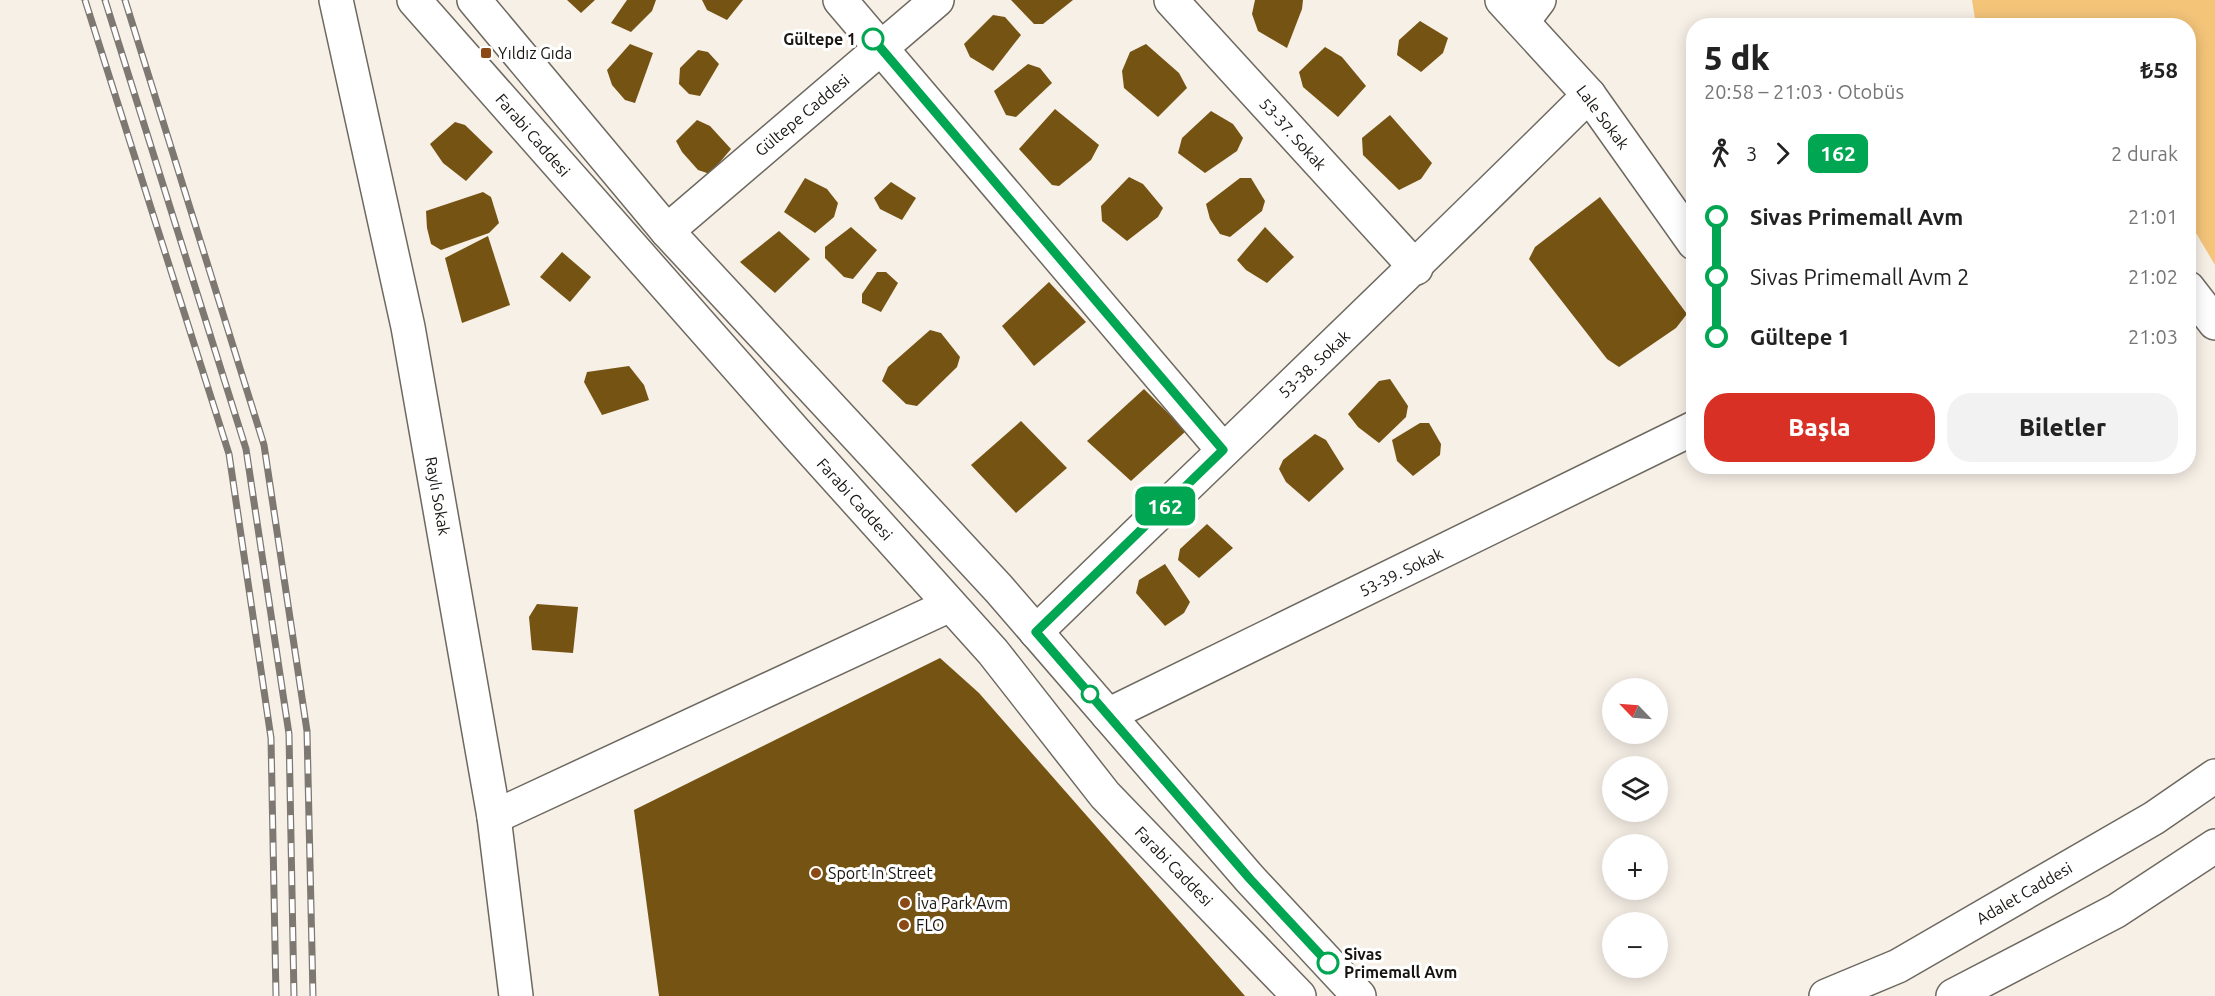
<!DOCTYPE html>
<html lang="tr">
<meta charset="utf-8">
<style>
:root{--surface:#fff;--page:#f2f2f2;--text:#222;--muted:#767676;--accent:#d93025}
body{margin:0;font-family:Ubuntu,sans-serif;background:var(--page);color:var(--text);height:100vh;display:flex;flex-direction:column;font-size:22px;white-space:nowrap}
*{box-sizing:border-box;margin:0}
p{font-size:20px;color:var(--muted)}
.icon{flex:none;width:33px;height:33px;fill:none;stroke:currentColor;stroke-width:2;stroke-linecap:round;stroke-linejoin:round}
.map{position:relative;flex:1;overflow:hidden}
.drawer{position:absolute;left:1686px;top:18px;width:510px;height:456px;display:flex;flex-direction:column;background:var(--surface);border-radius:24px;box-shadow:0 3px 15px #0003}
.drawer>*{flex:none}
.badge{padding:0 12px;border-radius:9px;font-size:21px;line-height:39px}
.needle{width:39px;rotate:295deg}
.controls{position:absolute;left:1602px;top:678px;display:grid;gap:12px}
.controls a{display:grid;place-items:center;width:66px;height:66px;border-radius:50%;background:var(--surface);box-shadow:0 3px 15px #0003;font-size:30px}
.map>.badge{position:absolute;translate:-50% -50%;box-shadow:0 0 0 3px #fff}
.legs{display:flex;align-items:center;gap:9px;height:66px;padding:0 18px;font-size:20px}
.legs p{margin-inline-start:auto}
.summary{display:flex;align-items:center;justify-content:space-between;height:102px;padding:0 18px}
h1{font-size:33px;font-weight:800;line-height:45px}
.primary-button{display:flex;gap:12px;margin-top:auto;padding:12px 18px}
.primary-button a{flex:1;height:69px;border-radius:24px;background:var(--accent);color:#fff;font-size:24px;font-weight:800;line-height:69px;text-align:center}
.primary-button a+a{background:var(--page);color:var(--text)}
ul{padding:0 18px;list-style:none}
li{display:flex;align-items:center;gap:21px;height:60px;font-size:22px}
li i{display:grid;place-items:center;width:9px;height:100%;margin:0 8px;background:currentColor}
li i::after{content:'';width:15px;height:15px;margin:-8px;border:4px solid;border-radius:50%;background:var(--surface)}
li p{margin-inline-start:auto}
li:first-child i{background:linear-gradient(#0000 50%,currentColor 0)}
li:last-child i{background:linear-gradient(currentColor 50%,#0000 0)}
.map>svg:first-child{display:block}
.green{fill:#f4c479}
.building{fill:#755312}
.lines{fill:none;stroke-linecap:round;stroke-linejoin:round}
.minor-casing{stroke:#6e6960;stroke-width:36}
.minor{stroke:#fff;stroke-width:33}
.rail-casing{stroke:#7d7872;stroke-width:7}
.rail{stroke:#fff;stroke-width:4.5;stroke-dasharray:14;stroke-linecap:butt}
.line-1-casing{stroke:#fff;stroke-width:14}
.line-1{stroke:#00a651;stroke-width:9}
.stop-1-dot{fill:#fff;stroke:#00a651;stroke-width:3}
.poi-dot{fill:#8b4916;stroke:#fff;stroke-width:2}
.labels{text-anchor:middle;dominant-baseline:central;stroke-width:6;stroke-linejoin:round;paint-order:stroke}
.stop-label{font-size:16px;font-weight:bold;fill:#171411;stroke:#fff;text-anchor:end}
.poi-label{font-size:16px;fill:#171411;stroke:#fff;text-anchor:start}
.street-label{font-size:16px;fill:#171411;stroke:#fff}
</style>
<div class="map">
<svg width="2215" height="996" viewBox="0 0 2215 996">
<rect width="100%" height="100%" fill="#f7f0e7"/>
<path class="green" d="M1972 0H2215V265L2196 233 2189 230 2188 26 1976 25Z"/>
<g class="building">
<path d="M567 0H595L581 13Z"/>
<path d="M627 0H656L652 11 631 32 611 23Z"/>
<path d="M702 0H743L727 20 707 10Z"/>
<path d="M1011 0H1073L1043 24H1034Z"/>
<path d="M1255 0H1303L1302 9 1287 48 1258 31 1252 14Z"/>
<path d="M993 15 1005 17 1021 35 993 71 970 57 964 44Z"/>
<path d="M1420 21 1448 38 1443 53 1421 72 1397 55 1399 40Z"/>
<path d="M630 44 653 53 635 103 625 100 612 85 607 70Z"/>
<path d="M1146 44 1179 73 1187 88 1158 117 1124 88 1122 71 1130 52Z"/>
<path d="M1325 47 1342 57 1366 86 1338 117 1303 87 1299 72Z"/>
<path d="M698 50 708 52 719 64 700 96 689 94 679 84 680 68Z"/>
<path d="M1028 64 1040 68 1052 83 1016 117 1006 115 994 91Z"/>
<path d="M1055 109 1099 145 1091 160 1059 186 1052 185 1019 149Z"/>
<path d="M1211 111 1233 124 1243 138 1237 151 1205 173 1178 153 1182 138Z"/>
<path d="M1390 115 1432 163 1421 179 1399 190 1363 155 1362 138Z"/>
<path d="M697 120 710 126 731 149 710 174 698 170 682 152 676 141Z"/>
<path d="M455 122 465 125 493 152 466 181 443 163 430 144Z"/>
<path d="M1129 177 1143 184 1163 208 1158 217 1127 241 1102 221 1101 206Z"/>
<path d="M805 178 827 189 838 203 834 217 815 233 784 212Z"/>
<path d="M1240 178H1251L1265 201 1262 211 1230 237 1220 234 1210 219 1206 204Z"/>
<path d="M891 182 916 198 902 220 880 209 874 198Z"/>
<path d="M483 192 491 197 499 223 489 233 441 250 431 244 427 228 426 211Z"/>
<path d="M1600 197 1687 314 1676 328 1619 367 1607 359 1529 259 1535 247Z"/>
<path d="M851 227 877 250 853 279 844 277 825 258V247Z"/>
<path d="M1265 227 1294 257 1267 283 1246 270 1237 260Z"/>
<path d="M779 231 810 259 775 293 740 262Z"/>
<path d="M488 236 510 305 462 323 445 258Z"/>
<path d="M562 252 591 277 570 302 540 277Z"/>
<path d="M877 272H886L898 283 881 312 862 303V294Z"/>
<path d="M1049 282 1086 322 1034 366 1002 326Z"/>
<path d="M930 330 941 333 960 357 957 367 917 406 906 404 882 381 888 367Z"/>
<path d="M629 366 644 385 649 400 602 415 584 382 587 372Z"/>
<path d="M1390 379 1408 406 1406 417 1379 443 1358 427 1348 414 1379 381Z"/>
<path d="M1144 389 1186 431 1131 481 1087 441Z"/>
<path d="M1021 421 1067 468 1016 513 971 465Z"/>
<path d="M1420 423H1429L1441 444 1440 455 1413 476 1397 461 1392 440Z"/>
<path d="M1315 434 1326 440 1344 469 1309 502 1286 482 1279 469 1283 460Z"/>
<path d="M1207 524 1233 548 1199 578 1178 560 1180 549Z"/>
<path d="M1165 564 1190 602 1184 613 1165 626 1136 593 1139 580Z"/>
<path d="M537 604 578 607 573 653 532 650 529 617Z"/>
<path d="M940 658 979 693 1245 996H659L634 810Z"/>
</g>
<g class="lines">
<defs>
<g id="minor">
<path d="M336 0 408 327 494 817 516 996"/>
<path d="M414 0 796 433 993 652 1105 795 1299 996"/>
<path d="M474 0 667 231 999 589 1250 879 1359 996"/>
<path d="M840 0 1223 450"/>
<path d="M1171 0 1416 268"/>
<path d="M1502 0 1589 95 1694 243"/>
<path d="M1523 21 1539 0"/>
<path d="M667 231 937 0"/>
<path d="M2188 288 2215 323"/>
<path d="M1036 632C1220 453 1407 276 1589 95"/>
<path d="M1108 715 1694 428"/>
<path d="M494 817 950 605"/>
<path d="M1826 996 1898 966 2154 818 2215 776"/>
<path d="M1953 996 2116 911 2215 846"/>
</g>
</defs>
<use href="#minor" class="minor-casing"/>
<use href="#minor" class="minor"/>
<defs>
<g id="rail">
<path d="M85 0 229 454 271 738 276 996"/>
<path d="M105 0 246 449 289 734 294 996"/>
<path d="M125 0 264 445 307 731 313 996"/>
</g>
</defs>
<use href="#rail" class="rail-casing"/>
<use href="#rail" class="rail"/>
</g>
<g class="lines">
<defs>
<path id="line-1" d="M873 39 1223 450 1036 632 1250 879 1328 963"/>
</defs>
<use href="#line-1" class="line-1-casing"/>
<use href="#line-1" class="line-1"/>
</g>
<g class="stop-1-dot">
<circle cx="873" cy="39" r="10"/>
<circle cx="1090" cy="694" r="8"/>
<circle cx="1328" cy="963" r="10"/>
</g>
<g class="poi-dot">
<rect x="480" y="47" width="12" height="12" rx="3"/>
<circle cx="816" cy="873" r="6"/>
<circle cx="905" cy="903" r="6"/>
<circle cx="904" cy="925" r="6"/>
</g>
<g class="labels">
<g class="stop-label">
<text x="856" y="39">Gültepe 1</text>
<text x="1344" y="954" text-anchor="start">Sivas<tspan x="1344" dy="18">Primemall Avm</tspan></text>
</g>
<g class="poi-label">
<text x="498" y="53">Yıldız Gıda</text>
<text x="828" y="873">Sport In Street</text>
<text x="917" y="903">İva Park Avm</text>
<text x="916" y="925">FLO</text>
</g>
<g class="street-label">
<text transform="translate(802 115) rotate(-40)">Gültepe Caddesi</text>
<text transform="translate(1603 117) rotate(53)">Lale Sokak</text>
<text transform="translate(1293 134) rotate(48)">53-37. Sokak</text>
<text transform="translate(533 135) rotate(49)">Farabi Caddesi</text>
<text transform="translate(1314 364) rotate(-43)">53-38. Sokak</text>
<text transform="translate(438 496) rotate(80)">Raylı Sokak</text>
<text transform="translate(855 499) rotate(48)">Farabi Caddesi</text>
<text transform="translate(1401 572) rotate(-26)">53-39. Sokak</text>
<text transform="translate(1174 866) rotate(46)">Farabi Caddesi</text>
<text transform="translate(2024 893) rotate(-30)">Adalet Caddesi</text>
</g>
</g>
</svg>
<div class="controls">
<a><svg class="needle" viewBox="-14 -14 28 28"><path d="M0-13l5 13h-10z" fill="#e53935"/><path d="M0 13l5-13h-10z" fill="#767676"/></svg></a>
<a><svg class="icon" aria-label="layers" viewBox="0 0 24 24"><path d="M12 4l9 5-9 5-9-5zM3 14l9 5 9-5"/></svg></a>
<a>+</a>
<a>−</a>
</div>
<b class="badge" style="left:1165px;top:506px;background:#00a651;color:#fff">162</b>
<section class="drawer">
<div class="summary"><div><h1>5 dk</h1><p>20:58 – 21:03 · Otobüs</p></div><b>₺58</b></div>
<div class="legs"><svg class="icon" aria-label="walk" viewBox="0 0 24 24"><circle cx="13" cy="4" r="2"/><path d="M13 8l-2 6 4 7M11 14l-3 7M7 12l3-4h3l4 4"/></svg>3<svg class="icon" aria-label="forward" viewBox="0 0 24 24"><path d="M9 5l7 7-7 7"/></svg><b class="badge" style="background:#00a651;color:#fff">162</b><p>2 durak</p></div>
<ul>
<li><i style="color:#00a651"></i><b>Sivas Primemall Avm</b><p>21:01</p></li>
<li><i style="color:#00a651"></i><span>Sivas Primemall Avm 2</span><p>21:02</p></li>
<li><i style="color:#00a651"></i><b>Gültepe 1</b><p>21:03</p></li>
</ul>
<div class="primary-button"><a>Başla</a><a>Biletler</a></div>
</section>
</div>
